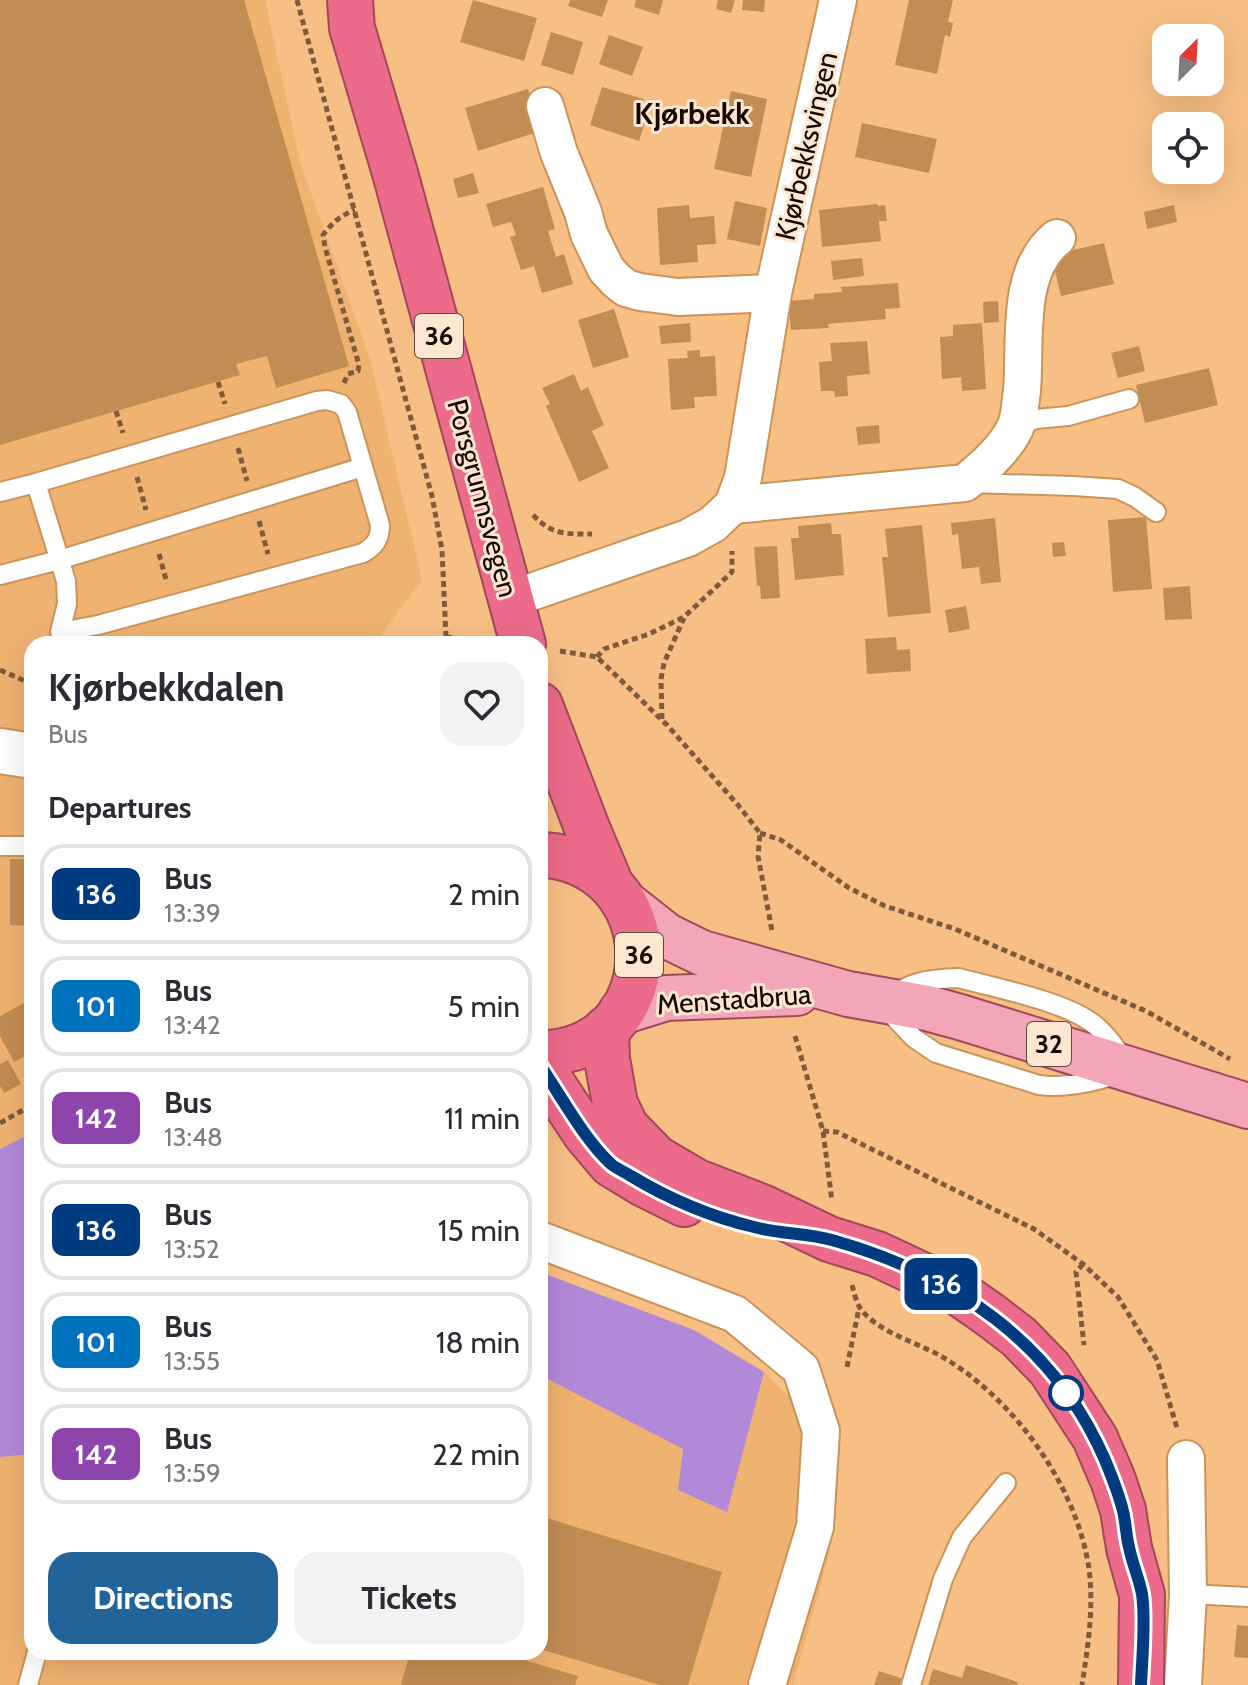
<!DOCTYPE html>
<meta charset="utf-8">
<style>
:root{--surface:#fff;--page:#f2f2f3;--text:#2b2b33;--muted:#7c7c81;--line:#e1e1e2;--accent:#226499}
body{margin:0;font-family:Cabin,sans-serif;background:var(--page);color:var(--text);height:100vh;display:flex;flex-direction:column;font-size:30px;white-space:nowrap}
*{box-sizing:border-box;margin:0}
p{font-size:26px;color:var(--muted)}
.icon{flex:none;width:44px;height:44px;fill:none;stroke:currentColor;stroke-width:2;stroke-linecap:round;stroke-linejoin:round}
.map{position:relative;flex:1;overflow:hidden}
.details{position:absolute;left:24px;top:636px;width:524px;height:1024px;display:flex;flex-direction:column;background:var(--surface);border-radius:24px;box-shadow:0 8px 32px #0002}
.details>*{flex:none}
.badge{padding:0 16px;border-radius:12px;font-size:28px;line-height:52px}
.needle{width:52px;rotate:24deg}
.tools{position:absolute;left:1152px;top:24px;display:grid;gap:16px}
.tools a{display:grid;place-items:center;width:72px;height:72px;border-radius:16px;background:var(--surface);box-shadow:0 8px 32px #0002;font-size:40px}
.map>.badge{position:absolute;translate:-50% -50%;box-shadow:0 0 0 4px #fff}
h2{padding:0 24px;font-size:30px;line-height:72px}
.round{display:grid;place-items:center;flex:none;width:84px;height:84px;border-radius:24px;background:var(--page)}
.head{display:flex;align-items:center;justify-content:space-between;height:136px;padding:0 24px}
h1{font-size:38px;font-weight:700;line-height:60px}
.primary-button{display:flex;gap:16px;margin-top:auto;padding:16px 24px}
.primary-button a{flex:1;height:92px;border-radius:24px;background:var(--accent);color:#fff;font-size:32px;font-weight:700;line-height:92px;text-align:center}
.primary-button a+a{background:var(--page);color:var(--text)}
ul{padding:0;list-style:none}
li{display:flex;align-items:center;gap:24px;height:100px;margin:0 16px 12px;padding:0 8px;border:4px solid var(--line);border-radius:24px}
li div{flex:1}
li b{display:block;font-size:30px}
li em{font-style:normal}
li .badge{min-width:88px;font-weight:700;text-align:center}
.map>svg:first-child{display:block}
.built{fill:#f0b271}
.forest{fill:#b289d8}
.building{fill:#c28d53}
.lines{fill:none;stroke-linecap:round;stroke-linejoin:round}
.lane-casing{stroke:#c99459;stroke-width:22}
.street-casing{stroke:#c99459;stroke-width:40}
.secondary-casing{stroke:#c99459;stroke-width:48}
.primary-casing{stroke:#a2485a;stroke-width:48}
.highway-casing{stroke:#a2485a;stroke-width:48}
.path{stroke:#7e5b3d;stroke-width:5;stroke-dasharray:6 4;stroke-linecap:butt}
.lane{stroke:#fff;stroke-width:18}
.street{stroke:#fff;stroke-width:36}
.secondary{stroke:#fff;stroke-width:44}
.primary{stroke:#f4a6b9;stroke-width:44}
.highway{stroke:#ec6b8a;stroke-width:44}
.line-casing{stroke:#fff;stroke-width:18}
.line{stroke:#003b80;stroke-width:12}
.stop-dot{fill:#fff;stroke:#003b80;stroke-width:4}
.labels{text-anchor:middle;dominant-baseline:central;stroke-width:6;stroke-linejoin:round;paint-order:stroke}
.shield{fill:#fee7d0;stroke:#5d4a3e;stroke-width:2}
.shield-label{font-size:26px;font-weight:bold;fill:#180600}
.street-label{font-size:28px;fill:#180600;stroke:#fee7d0}
.neighbourhood-label{font-size:30px;font-weight:bold;fill:#180600;stroke:#fee7d0}
</style>
<div class="map">
<svg width="1248" height="1685" viewBox="0 0 1248 1685">
<rect width="100%" height="100%" fill="#f7bf84"/>
<g class="built">
<path d="M0 0H265L300 162 370 359 422 580 374 644H32V1133L0 1149Z"/>
<path d="M764 1372 836 1443 830 1551 793 1685H0V1457L32 1454V1652H540V1375L684 1449 726 1512Z"/>
</g>
<g class="forest">
<path d="M32 1133V1454L0 1457V1149Z"/>
<path d="M540 1272 694 1330 764 1372 727 1512 678 1490 683 1449 540 1375Z"/>
</g>
<g class="building">
<path d="M0 0H244L349 366 276 388 267 356 236 364 240 375 0 445Z"/>
<path d="M473 0 537 18 524 61 460 42Z"/>
<path d="M570 0H608L602 17 568 6Z"/>
<path d="M636 0H663L659 15 634 7Z"/>
<path d="M718 0H735L731 13 716 9Z"/>
<path d="M743 0H765L764 12 742 10Z"/>
<path d="M909 0H953L948 22 953 23 950 37 945 35 937 74 895 65Z"/>
<path d="M551 32 583 42 573 75 541 65Z"/>
<path d="M609 35 643 47 632 76 599 64Z"/>
<path d="M602 87 644 99 638 117 646 119 639 141 590 125Z"/>
<path d="M528 89 541 131 478 151 465 108Z"/>
<path d="M731 91 767 99 751 177 714 169Z"/>
<path d="M862 123 937 139 929 173 855 157Z"/>
<path d="M473 173 479 193 458 198 453 179Z"/>
<path d="M543 187 555 229 548 231 556 257 564 254 573 284 542 293 534 266 521 270 510 237 516 235 511 222 493 227 486 204Z"/>
<path d="M735 201 767 208 760 246 727 239Z"/>
<path d="M877 204 878 206 885 205 887 221H879L881 241 822 247 819 210Z"/>
<path d="M689 205 690 218 714 216 716 244 697 245 698 262 660 265 657 208Z"/>
<path d="M1174 205 1177 222 1147 229 1144 212Z"/>
<path d="M1104 243 1114 284 1061 296 1051 255Z"/>
<path d="M862 258 864 276 833 280 831 261Z"/>
<path d="M898 283 900 308 885 309 886 319 828 324 829 328 791 330 788 301 814 299V294L842 292 841 287Z"/>
<path d="M998 301 999 322 984 323 983 302Z"/>
<path d="M614 309 629 357 593 368 578 320Z"/>
<path d="M690 323 691 342 661 344 659 326Z"/>
<path d="M982 323 986 389 962 391 961 377 942 379 940 337 953 336V325Z"/>
<path d="M867 341 870 374 847 376 848 396 835 397 834 391H821L819 362 832 361 830 343Z"/>
<path d="M1139 346 1145 371 1118 378 1111 353Z"/>
<path d="M700 350V357L715 356 717 396 694 397 695 408 671 410 668 359 688 358 687 351Z"/>
<path d="M1209 368 1218 405 1145 423 1136 385Z"/>
<path d="M574 374 581 391 588 387 604 425 592 431 609 468 579 482 546 406 550 404 542 388Z"/>
<path d="M879 425 880 443 858 445 856 427Z"/>
<path d="M1146 517 1152 589 1113 592 1108 520Z"/>
<path d="M995 518 1001 582 981 584 979 567 962 569 958 534 952 535 951 523Z"/>
<path d="M831 523 832 534H841L844 575 795 580 791 538H799L798 526Z"/>
<path d="M922 525 931 613 888 617 882 557H888L885 529Z"/>
<path d="M1064 542 1066 556 1053 557 1052 543Z"/>
<path d="M777 546 780 598 761 599 760 586H757L754 547Z"/>
<path d="M1190 586 1192 619 1165 620 1163 588Z"/>
<path d="M966 606 970 629 949 633 945 610Z"/>
<path d="M896 637 897 650 910 649 911 671 867 674 865 639Z"/>
<path d="M10 859H32V926L10 925Z"/>
<path d="M28 1001 32 1008V1052L14 1062 0 1036V1016Z"/>
<path d="M8 1060 21 1084 4 1093 0 1086V1064Z"/>
<path d="M540 1516 722 1572 688 1685H660L540 1649Z"/>
<path d="M1237 1625 1248 1626V1658L1234 1657Z"/>
<path d="M410 1652H498L578 1676 575 1685H401Z"/>
<path d="M966 1665 1018 1682 1017 1685H928L933 1669 962 1678Z"/>
<path d="M879 1671 919 1684V1685H874Z"/>
</g>
<g class="lines">
<defs>
<g id="lane">
<path d="M327 400 341 404 347 412 380 525C380 539 375 546 363 553L98 625 60 632 67 604 66 581 36 483 317 401Z"/>
<path d="M1015 428 1036 419 1068 416 1129 399"/>
<path d="M968 483 1074 486 1118 489 1135 497 1156 512"/>
<path d="M0 492 36 483"/>
<path d="M0 575 59 560 363 467"/>
<path d="M0 846H32"/>
<path d="M959 978C995 988 1069 1002 1096 1026 1110 1038 1120 1054 1131 1070 1100 1080 1071 1089 1039 1085L936 1053 914 1038 895 1018 883 1000C912 982 924 979 959 978Z"/>
<path d="M1188 1594 1248 1597"/>
<path d="M28 1685 37 1652"/>
<path d="M911 1685 943 1579 962 1537 1006 1483"/>
</g>
<g id="street">
<path d="M545 106 559 153 583 212 589 234 606 269 616 280 626 288 640 292 678 297 773 293"/>
<path d="M733 505 965 483C983 468 1005 449 1015 428 1020 417 1020 403 1022 391 1026 344 1015 271 1057 238"/>
<path d="M511 599 688 538 713 524 733 505 743 478 773 293 838 0"/>
<path d="M540 1240 735 1314 801 1369 821 1431 815 1527 767 1685"/>
<path d="M1183 1685 1188 1594 1186 1459"/>
</g>
<path id="secondary" d="M0 751 32 756"/>
<g id="primary">
<path d="M625 903 667 936 702 953 848 994 927 1008 960 1017 1248 1106"/>
<path d="M621 1012 666 998 797 993"/>
</g>
<g id="highway">
<path d="M350 0 352 28 395 173 523 644"/>
<path d="M540 705 587 828 611 885"/>
<path d="M540 855C563 855 584 863 602 877 657 922 649 1016 582 1045 568 1051 555 1053 540 1054"/>
<path d="M606 1029 607 1059 615 1104 626 1127 656 1158 695 1181 762 1207 829 1239 877 1254 956 1291 989 1314 1019 1337 1050 1369 1095 1438 1113 1480 1123 1510 1129 1548 1142 1595 1141 1685"/>
<path d="M540 1065 585 1133 611 1164 642 1183 684 1204"/>
</g>
</defs>
<use href="#lane" class="lane-casing"/>
<use href="#street" class="street-casing"/>
<use href="#secondary" class="secondary-casing"/>
<use href="#primary" class="primary-casing"/>
<use href="#highway" class="highway-casing"/>
<g class="path">
<path d="M297 0 432 496 442 550 446 637 443 644"/>
<path d="M218 382 225 404"/>
<path d="M344 383 348 374 358 371 359 365 325 247 323 235C332 223 341 215 355 210"/>
<path d="M116 411 123 433"/>
<path d="M238 448 247 481"/>
<path d="M137 477 146 510"/>
<path d="M533 515C552 535 565 534 592 534"/>
<path d="M259 521 268 554"/>
<path d="M159 554 167 583"/>
<path d="M446 637 485 642"/>
<path d="M560 651 597 657 667 725 738 805 760 833 758 856 772 931"/>
<path d="M597 657 604 649 649 634 684 617 732 572V551"/>
<path d="M0 670 32 684"/>
<path d="M662 719 661 679 664 663 684 618"/>
<path d="M760 833 781 840 849 888 885 906 955 929 1146 1011 1230 1059"/>
<path d="M795 1036 823 1131 832 1201"/>
<path d="M0 1123 32 1105"/>
<path d="M823 1131 837 1132 1034 1229 1083 1264 1118 1297 1157 1360 1177 1428"/>
<path d="M1083 1264 1076 1272 1084 1345"/>
<path d="M852 1285C854 1292 856 1302 860 1308 876 1331 915 1342 939 1355 1012 1396 1077 1485 1089 1569 1094 1608 1088 1646 1082 1685"/>
<path d="M847 1367 859 1308"/>
</g>
<use href="#lane" class="lane"/>
<use href="#street" class="street"/>
<use href="#secondary" class="secondary"/>
<use href="#primary" class="primary"/>
<use href="#highway" class="highway"/>
</g>
<g class="lines">
<defs>
<path id="line" d="M540 1065C561 1096 584 1139 611 1164 617 1169 625 1172 631 1176 669 1199 712 1217 754 1227 779 1234 807 1233 832 1240 953 1274 1054 1342 1105 1460 1112 1477 1119 1494 1123 1511 1126 1523 1126 1536 1129 1547 1132 1563 1139 1578 1142 1594 1146 1620 1142 1658 1141 1685"/>
</defs>
<use href="#line" class="line-casing"/>
<use href="#line" class="line"/>
</g>
<circle class="stop-dot" cx="1066" cy="1393" r="16"/>
<g class="labels">
<g class="shield">
<rect x="415" y="314" width="48" height="44" rx="6"/>
<rect x="615" y="933" width="48" height="44" rx="6"/>
<rect x="1027" y="1022" width="44" height="44" rx="6"/>
</g>
<g class="shield-label">
<text x="439" y="336">36</text>
<text x="639" y="955">36</text>
<text x="1049" y="1044">32</text>
</g>
<g class="street-label">
<text transform="translate(806 146) rotate(-77)">Kjørbekksvingen</text>
<text transform="translate(483 498) rotate(75)">Porsgrunnsvegen</text>
<text transform="translate(734 999) rotate(-4)">Menstadbrua</text>
</g>
<g class="neighbourhood-label">
<text x="692" y="113">Kjørbekk</text>
</g>
</g>
</svg>
<div class="tools">
<a><svg class="needle" viewBox="-14 -14 28 28"><path d="M0-13l5 13h-10z" fill="#e53935"/><path d="M0 13l5-13h-10z" fill="#7c7c81"/></svg></a>
<a><svg class="icon" aria-label="locate" viewBox="0 0 24 24"><circle cx="12" cy="12" r="6"/><path d="M12 2v4M12 18v4M2 12h4M18 12h4"/></svg></a>
</div>
<b class="badge" style="left:941px;top:1284px;background:#003b80;color:#fff">136</b>
<section class="details">
<div class="head"><div><h1>Kjørbekkdalen</h1><p>Bus</p></div><a class="round"><svg class="icon" aria-label="heart" viewBox="0 0 24 24"><path d="M12 20l-8-8c-3-5 5-10 8-4 3-6 11-1 8 4z"/></svg></a></div>
<h2>Departures</h2>
<ul>
<li><span class="badge" style="background:#003b80;color:#fff">136</span><div><b>Bus</b><p>13:39</p></div><em>2 min</em></li>
<li><span class="badge" style="background:#0072bc;color:#fff">101</span><div><b>Bus</b><p>13:42</p></div><em>5 min</em></li>
<li><span class="badge" style="background:#8e44ad;color:#fff">142</span><div><b>Bus</b><p>13:48</p></div><em>11 min</em></li>
<li><span class="badge" style="background:#003b80;color:#fff">136</span><div><b>Bus</b><p>13:52</p></div><em>15 min</em></li>
<li><span class="badge" style="background:#0072bc;color:#fff">101</span><div><b>Bus</b><p>13:55</p></div><em>18 min</em></li>
<li><span class="badge" style="background:#8e44ad;color:#fff">142</span><div><b>Bus</b><p>13:59</p></div><em>22 min</em></li>
</ul>
<div class="primary-button"><a>Directions</a><a>Tickets</a></div>
</section>
</div>
